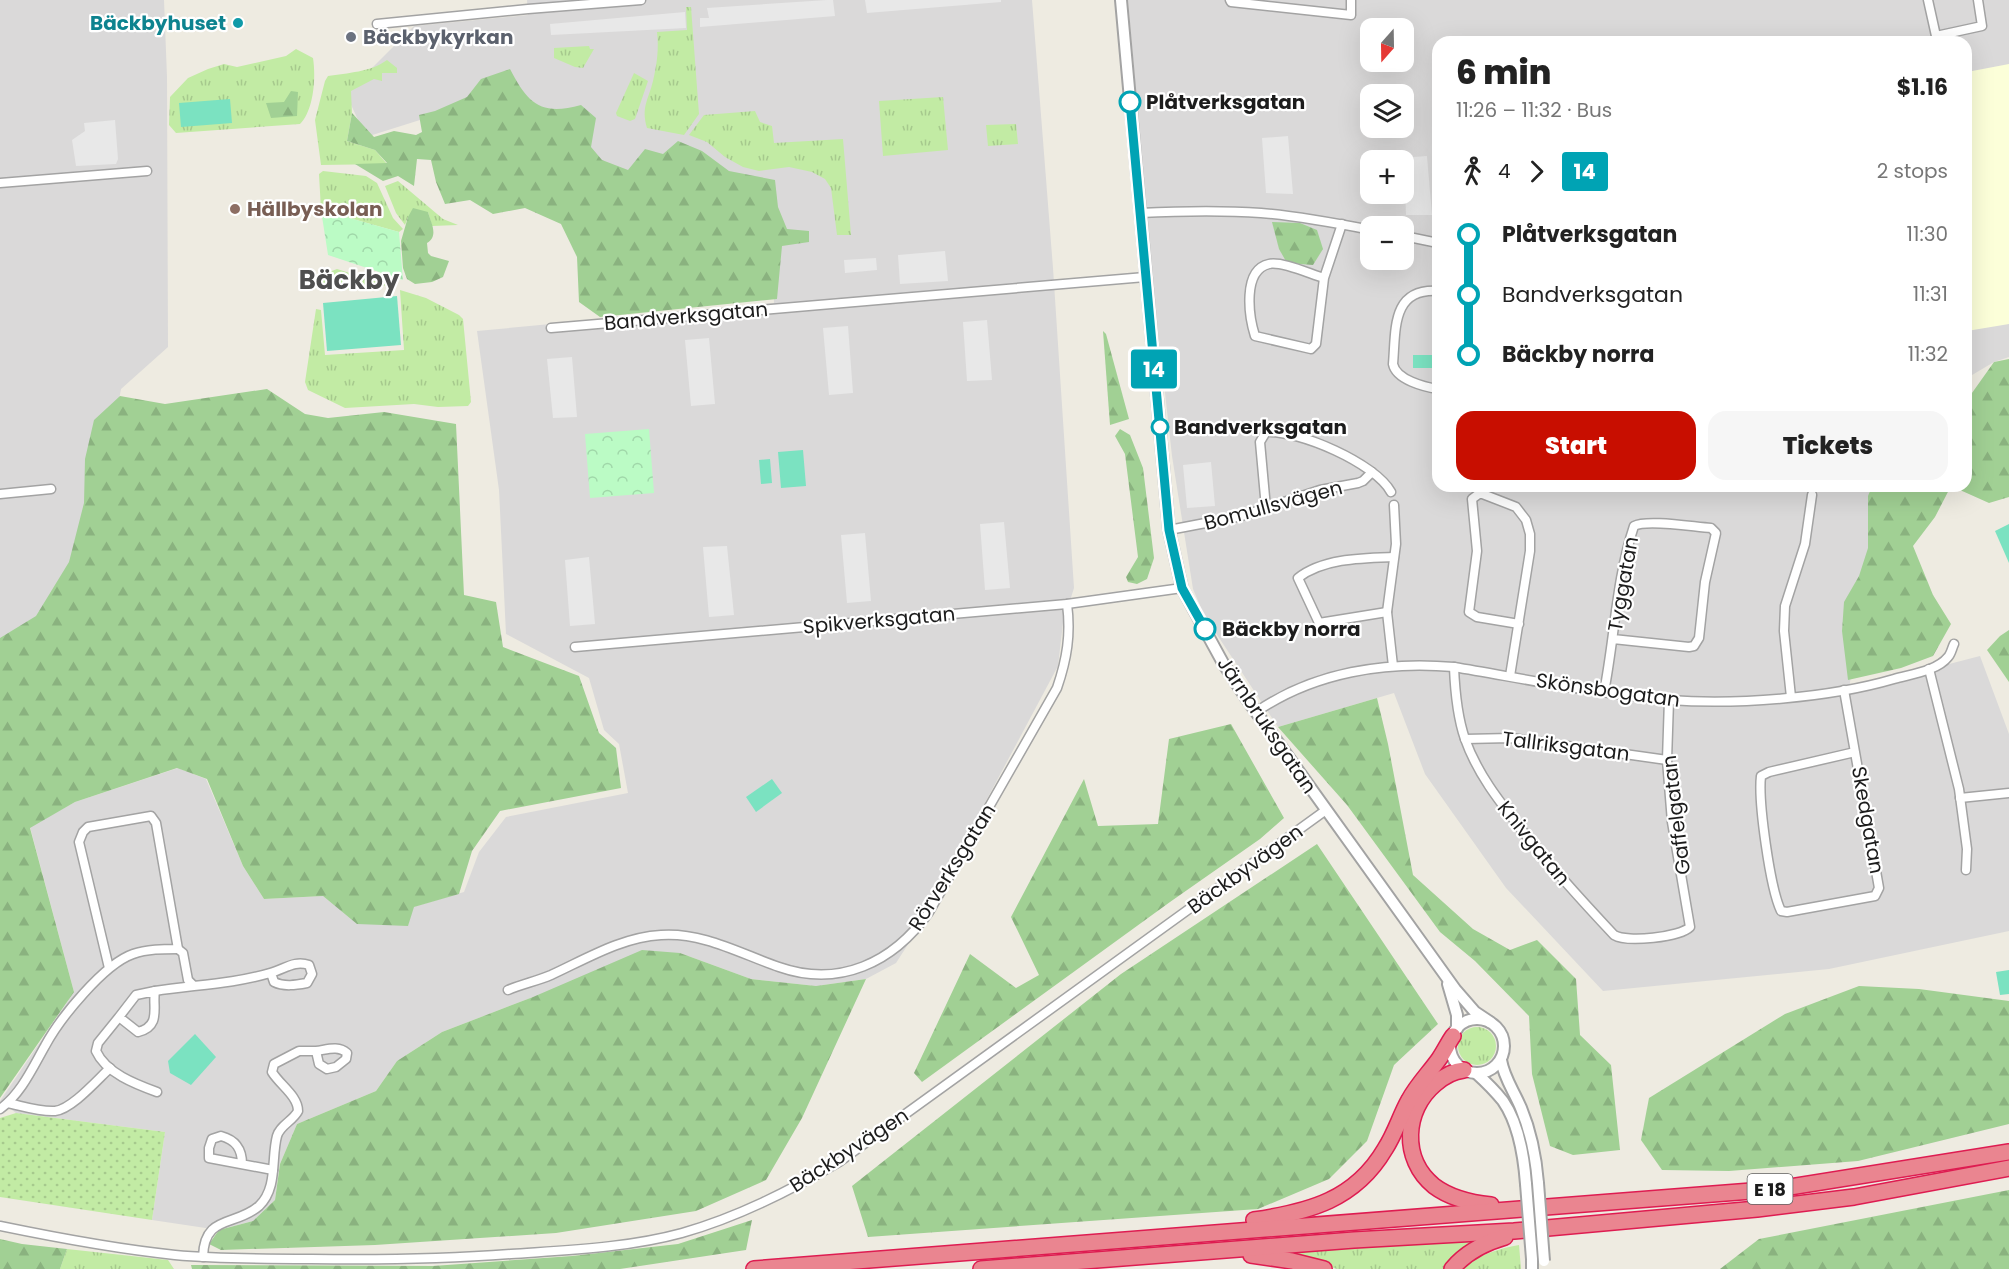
<!DOCTYPE html>
<meta charset="utf-8">
<style>
:root{--surface:#fff;--page:#f6f6f6;--text:#222;--muted:#767676;--accent:#c80e00}
body{margin:0;font-family:Poppins,sans-serif;background:var(--page);color:var(--text);height:100vh;display:flex;flex-direction:column;font-size:22px;white-space:nowrap}
*{box-sizing:border-box;margin:0}
p{font-size:20px;color:var(--muted)}
.icon{flex:none;width:33px;height:33px;fill:none;stroke:currentColor;stroke-width:2;stroke-linecap:round;stroke-linejoin:round}
.map{position:relative;flex:1;overflow:hidden}
.side{position:absolute;left:1432px;top:36px;width:540px;height:456px;display:flex;flex-direction:column;background:var(--surface);border-radius:18px;box-shadow:0 6px 24px #0002}
.side>*{flex:none}
.badge{padding:0 12px;border-radius:4px;font-size:21px;line-height:39px}
.needle{width:39px;rotate:200deg}
.fabs{position:absolute;left:1360px;top:18px;display:grid;gap:12px}
.fabs a{display:grid;place-items:center;width:54px;height:54px;border-radius:12px;background:var(--surface);box-shadow:0 6px 24px #0002;font-size:30px}
.map>.badge{position:absolute;translate:-50% -50%;box-shadow:0 0 0 3px #fff}
.legs{display:flex;align-items:center;gap:9px;height:66px;padding:0 24px;font-size:20px}
.legs p{margin-inline-start:auto}
.overview{display:flex;align-items:center;justify-content:space-between;height:102px;padding:0 24px}
h1{font-size:33px;font-weight:800;line-height:45px}
.primary-button{display:flex;gap:12px;margin-top:auto;padding:12px 24px}
.primary-button a{flex:1;height:69px;border-radius:18px;background:var(--accent);color:#fff;font-size:24px;font-weight:800;line-height:69px;text-align:center}
.primary-button a+a{background:var(--page);color:var(--text)}
ul{padding:0 24px;list-style:none}
li{display:flex;align-items:center;gap:21px;height:60px;font-size:22px}
li i{display:grid;place-items:center;width:9px;height:100%;margin:0 8px;background:currentColor}
li i::after{content:'';width:15px;height:15px;margin:-8px;border:4px solid;border-radius:50%;background:var(--surface)}
li p{margin-inline-start:auto}
li:first-child i{background:linear-gradient(#0000 50%,currentColor 0)}
li:last-child i{background:linear-gradient(currentColor 50%,#0000 0)}
.map>svg:first-child{display:block}
.residential{fill:#dad9d9;fill-rule:evenodd}
.education{fill:#fcffd9}
.grass{fill:url(#grass-tufts)}
.forest{fill:url(#forest-firs)}
.park{fill:url(#park-crowns)}
.garden{fill:url(#garden-dots)}
.pitch{fill:#7be2c1}
.parking{fill:#e8e8e8}
.lines{fill:none;stroke-linecap:round;stroke-linejoin:round}
.minor-casing{stroke:#a3a3a3;stroke-width:11}
.tertiary-casing{stroke:#a3a3a3;stroke-width:14}
.motorway-casing{stroke:#de1c51;stroke-width:18}
.minor{stroke:#fff;stroke-width:8}
.tertiary{stroke:#fff;stroke-width:10}
.motorway{stroke:#ea8590;stroke-width:15}
.tertiary-bridge-casing{stroke:#a3a3a3;stroke-width:14;stroke-linecap:butt}
.tertiary-bridge{stroke:#fff;stroke-width:10}
.line-1-casing{stroke:#fff;stroke-width:14}
.line-1{stroke:#00a3b4;stroke-width:9}
.culture-dot{fill:#0f9aa8;stroke:#fff;stroke-width:2}
.worship-dot{fill:#6b7280;stroke:#fff;stroke-width:2}
.stop-1-dot{fill:#fff;stroke:#00a3b4;stroke-width:3}
.education-dot{fill:#8d6e63;stroke:#fff;stroke-width:2}
.labels{text-anchor:middle;dominant-baseline:central;stroke-width:4.5;stroke-linejoin:round;paint-order:stroke}
.shield{fill:#fff;stroke:#606060;stroke-width:1.5}
.shield-label{font-size:18px;font-weight:bold;fill:#1c1c1c}
.culture-label{font-size:20px;font-weight:bold;fill:#0d838f;stroke:#fff;text-anchor:end}
.worship-label{font-size:20px;font-weight:bold;fill:#5b616d;stroke:#fff;text-anchor:start}
.stop-label{font-size:20px;font-weight:bold;fill:#1c1c1c;stroke:#fff;text-anchor:start}
.education-label{font-size:20px;font-weight:bold;fill:#785e54;stroke:#fff;text-anchor:start}
.street-label{font-size:20px;fill:#1c1c1c;stroke:#fff}
.district-label{font-size:26px;font-weight:bold;fill:#4f4f4f;stroke:#fff}
</style>
<div class="map">
<svg width="2009" height="1269" viewBox="0 0 2009 1269">
<defs>
<pattern id="grass-tufts" width="24" height="20" patternUnits="userSpaceOnUse" patternTransform="scale(1.5)"><rect width="24" height="20" fill="#c2eba4"/><path d="M3 7l-1-3M5 7V3M7 7l1-3M15 17l-1-3M17 17v-4M19 17l1-3" fill="none" stroke="#a6c98d"/></pattern>
<pattern id="forest-firs" width="22" height="20" patternUnits="userSpaceOnUse" patternTransform="scale(1.5)"><rect width="22" height="20" fill="#a1d094"/><path d="M5 1l3.5 6h-7zM16 11l3.5 6h-7z" fill="#8ab27f"/></pattern>
<pattern id="park-crowns" width="20" height="18" patternUnits="userSpaceOnUse" patternTransform="scale(1.5)"><rect width="20" height="18" fill="#bbfbc5"/><path d="M2 6a3 3 0 1 1 6 0M12 15a3 3 0 1 1 6 0" fill="none" stroke="#a0d7a9"/></pattern>
<pattern id="garden-dots" width="8" height="8" patternUnits="userSpaceOnUse" patternTransform="scale(1.5)"><rect width="8" height="8" fill="#c2eba4"/><path d="M2 2h.1M6 6h.1" fill="none" stroke="#a6c98d" stroke-width="1.8" stroke-linecap="round"/></pattern>
</defs>
<rect width="100%" height="100%" fill="#eeebe1"/>
<g class="residential">
<path d="M0 0H164L167 77 168 347 121 389 103 483 68 603 0 665Z"/>
<path d="M527 0H1032L1053 268 1074 588 1063 623 1058 666 916 932 896 963 866 979 816 986 751 979 680 953 533 997 442 1032 397 1061 376 1091 297 1124 280 1164 275 1200 253 1221 219 1230 152 1220 165 1132 16 1113 0 1101 74 992 30 827 75 802 178 768 206 779 243 866 264 899 323 896 357 923 408 925 413 907 464 892 479 852 506 817 628 793 619 744 604 730 589 678 506 634 499 490 477 331 774 303 771 193 623 186 493 97 366 137 346 94 414 26 528 15Z"/>
<path d="M1128 0H2009V357L1994 362 1967 378 1966 42H1438V486H1869L1870 534 1849 690 1980 656 2009 734V931L1829 969 1603 991 1506 888 1425 774 1394 693 1278 727 1204 615 1193 589 1172 456 1151 267ZM1371 28H1404V62H1371ZM1371 94H1404V128H1371ZM1371 160H1404V194H1371ZM1371 226H1404V260H1371Z"/>
</g>
<path class="education" d="M2009 64V324L1967 331V72Z"/>
<g class="grass">
<path d="M686 7H691L699 114 684 135 647 128C641 107 648 101 653 81 657 64 659 49 657 32L687 30Z"/>
<path d="M589 46 590 49H594L583 68 575 67 554 58V48Z"/>
<path d="M296 49 313 58C316 77 314 110 300 124L176 133 169 125 170 97 188 78 208 69 224 64 237 67 286 56Z"/>
<path d="M387 60 397 68V73H382V81L374 79 351 91 352 113 347 141 375 150 387 164 321 165 315 120 325 81 328 76C347 73 371 72 387 60Z"/>
<path d="M634 73 648 81 635 119 630 121 617 116 616 113Z"/>
<path d="M943 97 948 150 883 156 879 101Z"/>
<path d="M755 111 760 122 772 126 774 143 843 139 851 235H837L831 188 825 179 812 172 789 167 759 171 743 167 725 157 707 142 689 135 704 115Z"/>
<path d="M1016 124 1018 144 988 146 986 125Z"/>
<path d="M323 171 366 176 377 183 393 218 403 229 399 232 321 210 319 174Z"/>
<path d="M398 181 443 219 458 225 432 226 428 212 408 217 405 225 396 213 385 186Z"/>
<path d="M337 269 387 285C372 289 331 294 321 281L324 274Z"/>
<path d="M400 290 426 298 459 315 463 319 471 402 468 406 438 407 414 404 345 408 308 390 305 382 316 309 321 310 325 355 404 350Z"/>
<circle cx="1477" cy="1046" r="19"/>
<path d="M1482 1239 1457 1255 1445 1269H1337L1286 1253Z"/>
<path d="M1519 1245 1521 1269H1462C1479 1254 1498 1249 1519 1245Z"/>
<path d="M67 1249 168 1260 174 1269H60Z"/>
</g>
<g class="forest">
<path d="M510 69C528 104 541 116 581 105L596 118 591 147 602 160 628 170 645 149 663 154 678 141 702 151 729 171 775 180 778 207 787 229 809 231V242L782 246 777 299 600 317 579 302 577 257 561 224 525 208 493 214 470 200 445 204 436 182 431 160 417 159 414 186 398 176 383 181 355 164 387 163 375 150 347 141 352 113 374 137 394 131 416 135 422 132 419 115 435 111 467 97 481 79Z"/>
<path d="M291 91 298 92 297 116 271 118 266 103 284 102Z"/>
<path d="M413 208 428 212C431 223 439 236 427 243L428 253 431 256 449 261 443 277 432 282 415 284 407 279 403 268 401 241 408 217Z"/>
<path d="M1272 222 1300 223 1317 230 1323 249 1313 265 1287 263 1279 249Z"/>
<path d="M1103 331 1106 334 1129 419 1110 425Z"/>
<path d="M2009 359V497L1989 503 1951 486 1935 517 1913 546 1933 595 1951 624 1933 656 1901 668 1848 680 1842 631 1844 602 1859 576 1868 548V496L1872 486H1966L1967 400 1994 362Z"/>
<path d="M267 389 305 414 328 418 384 412 456 424 464 595 496 602 503 647 579 676 599 733 616 748 621 788 500 811 472 851 459 894 414 907 408 926 357 924 323 896 264 899 243 866 207 779 177 768 75 802 30 828 74 992 0 1098V638L36 616 69 562 84 503 85 459 94 420 120 396 165 404Z"/>
<path d="M1120 429 1130 435 1143 468 1154 558 1147 579 1137 584 1128 582 1126 577 1138 557 1125 454 1115 436Z"/>
<path d="M2009 630V682L1987 650 2000 636Z"/>
<path d="M1377 698 1388 744 1413 875 1473 929 1510 950 1537 940 1576 979 1580 1035 1611 1065 1620 1150 1573 1155 1550 1146 1532 1074 1529 1016 1475 961 1440 932 1347 805 1278 727Z"/>
<path d="M1231 724 1284 818 1260 839 1170 902 922 1082 914 1073 970 954 1016 988 1039 975 1011 917 1084 779 1098 826 1158 824 1169 739Z"/>
<path d="M1317 844 1438 1024 1394 1065 1367 1141 1329 1179 1258 1209 868 1237 852 1186 1121 974Z"/>
<path d="M642 950 680 953 751 979 816 986 866 979 802 1118 766 1180 696 1211 556 1233 375 1245 221 1250 209 1244 219 1230 253 1221 275 1200 280 1164 297 1124 376 1091 397 1061 442 1032 533 997Z"/>
<path d="M1859 986 1919 989 2009 1001V1124L1858 1161 1729 1171 1662 1170 1641 1140 1649 1098 1785 1014Z"/>
<path d="M2009 1190V1269H1720L1759 1239Z"/>
<path d="M752 1220 746 1250 620 1269H192L191 1265 433 1266 572 1256 678 1244Z"/>
<path d="M0 1239 22 1244 67 1249 60 1269H0Z"/>
</g>
<g class="park">
<path d="M321 210 399 232 403 280 328 255Z"/>
<path d="M649 429 654 493 590 498 585 434Z"/>
</g>
<path class="garden" d="M16 1113 165 1132 152 1220 0 1197V1118Z"/>
<g class="pitch">
<path d="M230 99 232 123 181 127 179 103Z"/>
<path d="M397 296 401 345 327 351 323 303Z"/>
<rect x="1413" y="355" width="19" height="13"/>
<path d="M803 450 806 486 781 488 778 452Z"/>
<path d="M770 459 772 483 761 484 759 460Z"/>
<path d="M2009 524V563L1995 531Z"/>
<path d="M772 779 782 793 756 812 746 797Z"/>
<path d="M2009 970V994L2000 995 1996 972Z"/>
<path d="M195 1034 216 1057 191 1085 170 1073 168 1061Z"/>
</g>
<g class="parking">
<path d="M827 0H833L835 16 700 27V18H709L707 8Z"/>
<path d="M865 0H1001V2L867 13Z"/>
<path d="M685 12 686 28 551 35 550 24Z"/>
<path d="M115 120 118 159 116 164 76 166 72 140 85 131 84 123Z"/>
<path d="M1288 136 1293 194 1266 193 1262 138Z"/>
<path d="M1427 156 1432 215H1406L1404 160H1401V158Z"/>
<path d="M945 251 948 281 900 284 898 255Z"/>
<path d="M876 258 877 270 845 273 844 260Z"/>
<path d="M987 320 992 380 967 381 963 322Z"/>
<path d="M848 326 853 393 829 395 823 328Z"/>
<path d="M709 338 715 404 691 406 685 340Z"/>
<path d="M572 357 577 417 553 418 547 359Z"/>
<path d="M1211 462 1215 506 1187 508 1183 465Z"/>
<path d="M1004 522 1010 588 985 590 980 524Z"/>
<path d="M865 533 871 601 847 603 841 535Z"/>
<path d="M727 546 734 615 709 617 703 547Z"/>
<path d="M589 557 595 624 570 626 565 560Z"/>
</g>
<g class="lines">
<defs>
<g id="minor">
<path d="M1230 0 1231 2 1351 15V0"/>
<path d="M1928 0 1936 36 1982 26 1978 0"/>
<path d="M377 24 528 9 641 0"/>
<path d="M0 183 147 171"/>
<path d="M1140 213C1180 211 1220 210 1261 213 1298 216 1335 223 1371 230"/>
<path d="M1404 236 1438 243"/>
<path d="M1324 278C1310 274 1282 261 1269 264 1242 270 1249 317 1255 336L1311 349 1316 344 1324 278 1342 224"/>
<path d="M1438 291C1391 288 1396 330 1393 364 1396 380 1425 387 1438 389"/>
<path d="M551 328 1145 277"/>
<path d="M0 494 51 489"/>
<path d="M1266 508 1260 442 1266 432C1299 430 1375 463 1391 492"/>
<path d="M1169 530 1242 516 1320 490 1358 483 1363 481 1372 472"/>
<path d="M1387 612 1319 623 1298 578C1323 558 1364 558 1394 557"/>
<path d="M575 647 1067 604 1182 588"/>
<path d="M1393 666 1387 612 1396 544 1394 505"/>
<path d="M1454 667C1455 692 1457 716 1465 739 1477 773 1499 801 1521 829 1550 866 1582 901 1614 935 1627 943 1680 937 1690 927L1672 822 1667 760 1669 700"/>
<path d="M1929 669 1959 789 1967 849 1966 870"/>
<path d="M1510 676 1530 551V534L1526 520 1516 507 1480 493 1472 499 1477 551 1469 612 1477 617 1519 624"/>
<path d="M1844 690 1879 888 1875 896 1787 912 1781 911C1770 888 1758 801 1761 776L1769 772 1855 752"/>
<path d="M1604 692C1615 636 1616 580 1634 526 1647 519 1694 527 1711 528L1716 533 1705 582 1699 638 1694 646 1689 647 1613 639"/>
<path d="M1791 697 1784 631 1785 606 1805 544 1812 495"/>
<path d="M1256 712C1314 672 1386 661 1454 667 1525 679 1597 694 1669 700 1737 705 1829 698 1894 679 1911 674 1937 671 1948 657 1951 654 1952 648 1954 644"/>
<path d="M1465 739 1511 738 1667 760"/>
<path d="M1960 798 2009 793"/>
<path d="M178 949 183 953 188 980 193 985"/>
<path d="M508 990C522 984 537 981 551 975 586 959 622 937 661 935 703 932 741 954 779 967 839 988 893 963 929 912L1057 688C1067 659 1071 634 1067 604"/>
<path d="M155 991C193 985 233 984 270 973 285 969 294 960 309 965L312 974 307 983C296 985 284 987 274 982L271 973"/>
<path d="M119 1017 136 995 155 991C152 1006 162 1026 138 1032L119 1017 98 1043 96 1051C106 1073 135 1084 157 1092"/>
<path d="M8 1103C22 1106 40 1112 55 1111 72 1109 97 1080 110 1068"/>
<path d="M0 1109C21 1094 33 1067 45 1046 60 1018 104 964 133 954 147 949 163 949 178 949L156 823 151 816 88 827 83 832 79 842 109 968"/>
<path d="M242 1164C242 1149 236 1140 221 1136L212 1139 209 1148V1158L273 1170"/>
<path d="M0 1226C58 1238 116 1249 175 1255 220 1259 266 1259 311 1259 378 1260 445 1259 511 1254 568 1250 627 1248 682 1233 738 1217 789 1191 839 1162L1326 810"/>
<path d="M203 1257C204 1214 235 1227 259 1206 278 1188 271 1158 277 1136 280 1125 293 1121 298 1111 298 1096 280 1085 272 1072L274 1064 299 1051H316L319 1064 327 1069 336 1067 346 1059 347 1053C338 1045 326 1050 316 1051"/>
</g>
<g id="tertiary">
<path d="M1121 0 1169 530 1182 588 1223 663 1246 698 1455 989 1475 1012 1490 1022"/>
<path d="M1448 984 1457 1015V1029"/>
<circle cx="1477" cy="1046" r="27"/>
<path d="M1501 1060C1504 1078 1514 1091 1521 1108 1531 1132 1536 1158 1538 1183"/>
<path d="M1476 1073C1486 1082 1495 1091 1503 1101 1519 1124 1524 1157 1526 1184"/>
<path d="M1532 1259V1269"/>
</g>
<g id="motorway">
<path d="M1464 1070C1453 1071 1443 1077 1435 1084 1404 1110 1401 1159 1434 1186 1450 1198 1471 1203 1491 1205"/>
<path d="M1254 1220C1309 1212 1355 1200 1385 1149 1395 1134 1400 1116 1409 1100 1417 1085 1429 1073 1439 1059 1444 1052 1448 1043 1453 1036"/>
<path d="M1251 1255 1292 1261 1324 1269"/>
<path d="M754 1269 1777 1189 2009 1152"/>
<path d="M981 1269 1354 1240 1514 1231 1757 1209 1854 1197 2009 1168"/>
<path d="M1452 1269C1466 1252 1484 1243 1505 1237"/>
</g>
</defs>
<use href="#minor" class="minor-casing"/>
<use href="#tertiary" class="tertiary-casing"/>
<use href="#motorway" class="motorway-casing"/>
<use href="#minor" class="minor"/>
<use href="#tertiary" class="tertiary"/>
<use href="#motorway" class="motorway"/>
<defs>
<g id="tertiary-bridge">
<path d="M1538 1183 1544 1261"/>
<path d="M1526 1184 1532 1259"/>
</g>
</defs>
<use href="#tertiary-bridge" class="tertiary-bridge-casing"/>
<use href="#tertiary-bridge" class="tertiary-bridge"/>
</g>
<g class="lines">
<defs>
<path id="line-1" d="M1130 102 1169 530 1182 588 1205 629"/>
</defs>
<use href="#line-1" class="line-1-casing"/>
<use href="#line-1" class="line-1"/>
</g>
<circle class="culture-dot" cx="238" cy="23" r="6"/>
<circle class="worship-dot" cx="351" cy="37" r="6"/>
<g class="stop-1-dot">
<circle cx="1130" cy="102" r="10"/>
<circle cx="1160" cy="427" r="8"/>
<circle cx="1205" cy="629" r="10"/>
</g>
<circle class="education-dot" cx="235" cy="209" r="6"/>
<g class="labels">
<rect class="shield" x="1747.5" y="1174" width="45" height="30" rx="4.5"/>
<g class="shield-label">
<text x="1770" y="1189">E 18</text>
</g>
<g class="culture-label">
<text x="226" y="23">Bäckbyhuset</text>
</g>
<g class="worship-label">
<text x="363" y="37">Bäckbykyrkan</text>
</g>
<g class="stop-label">
<text x="1146" y="102">Plåtverksgatan</text>
<text x="1174" y="427">Bandverksgatan</text>
<text x="1222" y="629">Bäckby norra</text>
</g>
<g class="education-label">
<text x="247" y="209">Hällbyskolan</text>
</g>
<g class="street-label">
<text transform="translate(686 316) rotate(-5)">Bandverksgatan</text>
<text transform="translate(1273 505) rotate(-15)">Bomullsvägen</text>
<text transform="translate(1623 584) rotate(-80)">Tyggatan</text>
<text transform="translate(879 620) rotate(-5)">Spikverksgatan</text>
<text transform="translate(1608 690) rotate(8)">Skönsbogatan</text>
<text transform="translate(1267 725) rotate(56)">Järnbruksgatan</text>
<text transform="translate(1566 746) rotate(7)">Tallriksgatan</text>
<text transform="translate(1676 815) rotate(-97)">Gaffelgatan</text>
<text transform="translate(1868 820) rotate(80)">Skedgatan</text>
<text transform="translate(1534 843) rotate(51)">Knivgatan</text>
<text transform="translate(952 867) rotate(-58)">Rörverksgatan</text>
<text transform="translate(1245 869) rotate(-36)">Bäckbyvägen</text>
<text transform="translate(849 1150) rotate(-33)">Bäckbyvägen</text>
</g>
<g class="district-label">
<text x="349" y="280">Bäckby</text>
</g>
</g>
</svg>
<div class="fabs">
<a><svg class="needle" viewBox="-14 -14 28 28"><path d="M0-13l5 13h-10z" fill="#e53935"/><path d="M0 13l5-13h-10z" fill="#767676"/></svg></a>
<a><svg class="icon" aria-label="layers" viewBox="0 0 24 24"><path d="M12 4l9 5-9 5-9-5zM3 14l9 5 9-5"/></svg></a>
<a>+</a>
<a>−</a>
</div>
<b class="badge" style="left:1154px;top:369px;background:#00a3b4;color:#fff">14</b>
<section class="side">
<div class="overview"><div><h1>6 min</h1><p>11:26 – 11:32 · Bus</p></div><b>$1.16</b></div>
<div class="legs"><svg class="icon" aria-label="walk" viewBox="0 0 24 24"><circle cx="13" cy="4" r="2"/><path d="M13 8l-2 6 4 7M11 14l-3 7M7 12l3-4h3l4 4"/></svg>4<svg class="icon" aria-label="forward" viewBox="0 0 24 24"><path d="M9 5l7 7-7 7"/></svg><b class="badge" style="background:#00a3b4;color:#fff">14</b><p>2 stops</p></div>
<ul>
<li><i style="color:#00a3b4"></i><b>Plåtverksgatan</b><p>11:30</p></li>
<li><i style="color:#00a3b4"></i><span>Bandverksgatan</span><p>11:31</p></li>
<li><i style="color:#00a3b4"></i><b>Bäckby norra</b><p>11:32</p></li>
</ul>
<div class="primary-button"><a>Start</a><a>Tickets</a></div>
</section>
</div>
